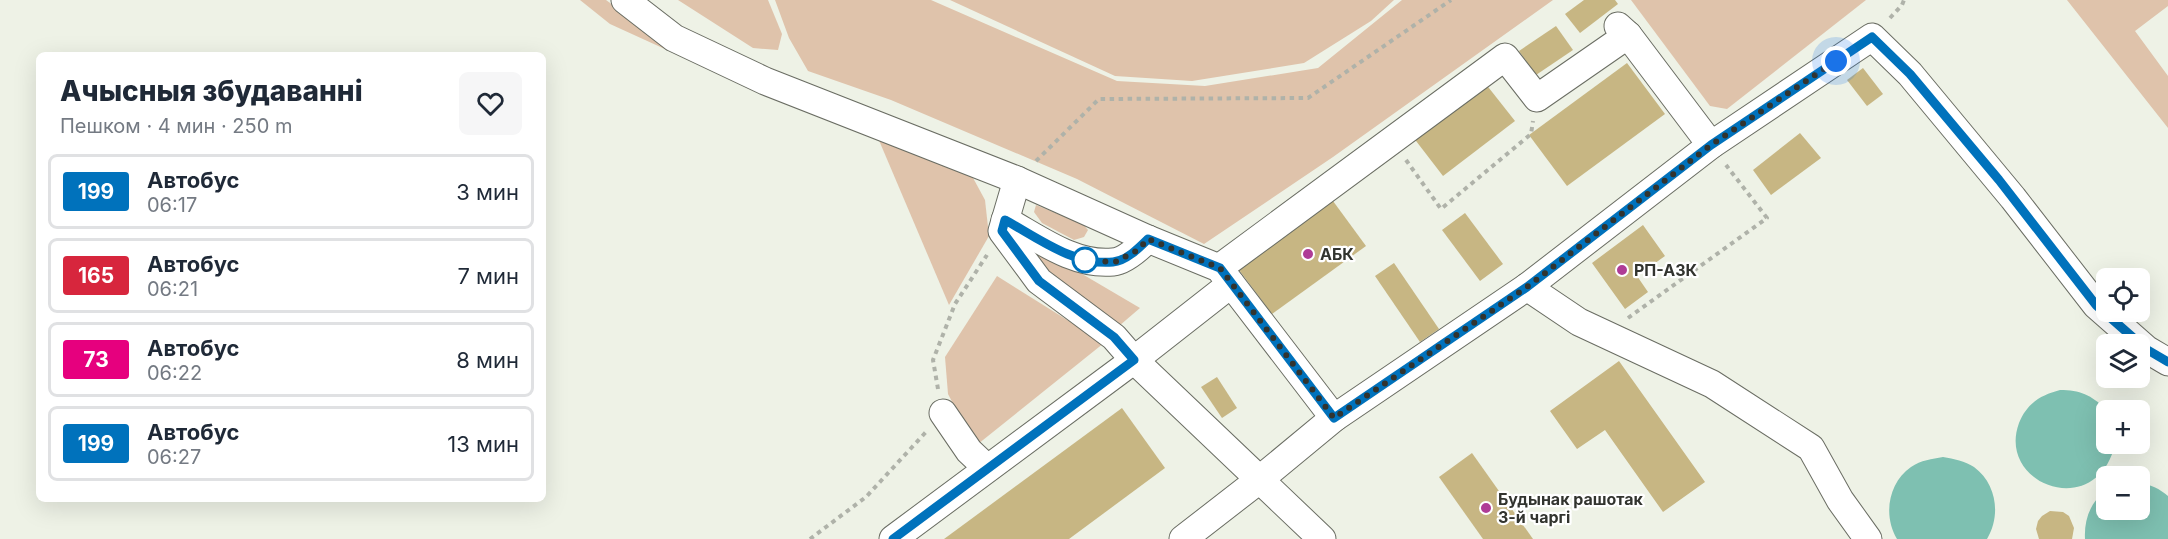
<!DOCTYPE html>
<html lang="ru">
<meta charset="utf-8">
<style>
:root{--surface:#fff;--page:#f6f6f7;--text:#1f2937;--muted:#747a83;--line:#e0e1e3}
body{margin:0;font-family:Inter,sans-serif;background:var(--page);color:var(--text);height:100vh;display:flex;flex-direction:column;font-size:22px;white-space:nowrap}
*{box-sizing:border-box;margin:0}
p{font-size:20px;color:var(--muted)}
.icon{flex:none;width:33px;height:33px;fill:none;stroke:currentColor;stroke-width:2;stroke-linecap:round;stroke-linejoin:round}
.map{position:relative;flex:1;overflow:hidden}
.drawer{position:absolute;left:36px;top:52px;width:510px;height:450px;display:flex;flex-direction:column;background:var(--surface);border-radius:9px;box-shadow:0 6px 24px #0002}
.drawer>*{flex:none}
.badge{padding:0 12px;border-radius:4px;font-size:21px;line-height:39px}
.tools{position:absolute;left:2096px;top:268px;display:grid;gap:12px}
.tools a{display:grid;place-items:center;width:54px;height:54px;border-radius:9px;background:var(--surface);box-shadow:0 6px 24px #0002;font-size:30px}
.you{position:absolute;width:30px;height:30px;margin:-15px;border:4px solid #fff;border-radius:50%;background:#1a73e8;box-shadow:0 0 0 9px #1a73e833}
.map>.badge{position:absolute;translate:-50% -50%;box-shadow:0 0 0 3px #fff}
.round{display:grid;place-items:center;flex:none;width:63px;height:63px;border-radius:9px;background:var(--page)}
.head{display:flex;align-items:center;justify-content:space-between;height:102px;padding:0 24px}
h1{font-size:28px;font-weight:800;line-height:45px}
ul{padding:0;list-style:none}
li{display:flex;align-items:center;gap:18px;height:75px;margin:0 12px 9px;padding:0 12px;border:3px solid var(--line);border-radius:9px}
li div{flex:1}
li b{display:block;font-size:22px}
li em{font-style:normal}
li .badge{min-width:66px;font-weight:700;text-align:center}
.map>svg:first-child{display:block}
.green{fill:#dfc3ab}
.water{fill:#7ec0b1}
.building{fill:#c7b683}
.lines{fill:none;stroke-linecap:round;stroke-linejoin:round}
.minor-casing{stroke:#6a6d63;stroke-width:29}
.path{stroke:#afb2a9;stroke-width:4;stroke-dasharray:4.5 4.5;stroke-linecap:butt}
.minor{stroke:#fff;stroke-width:27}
.line-casing{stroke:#fff;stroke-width:14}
.line{stroke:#0072bc;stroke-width:9}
.walk{stroke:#32342f;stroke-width:6;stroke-dasharray:0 10.8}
.poi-dot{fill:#af3c96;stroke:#fff;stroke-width:2}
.stop-dot{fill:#fff;stroke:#0072bc;stroke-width:3}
.labels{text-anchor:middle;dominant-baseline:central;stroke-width:4.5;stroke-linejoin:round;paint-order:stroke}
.poi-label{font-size:16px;font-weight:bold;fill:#32342f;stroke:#fff;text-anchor:start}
</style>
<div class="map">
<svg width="2168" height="539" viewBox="0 0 2168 539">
<rect width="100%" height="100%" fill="#eef2e6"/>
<g class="green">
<path d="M580 0H606L655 36 713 71 610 24Z"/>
<path d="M678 0H768L782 34 778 50 753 48Z"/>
<path d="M775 0H931L1117 81 1205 86 1318 68 1402 0H1553L1333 157 1204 244 1077 179 891 100 808 71 789 38Z"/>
<path d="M950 0H1394L1371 21 1304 63 1192 81 1115 76Z"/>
<path d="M1631 0H1866L1727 109 1710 106Z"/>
<path d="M2067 0H2168V6L2135 31 2168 76V128Z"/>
<path d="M878 138 972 176 985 200 989 236 949 305Z"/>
<path d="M1036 205 1083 224 1088 230 1084 237 1074 240 1042 223 1034 212Z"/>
<path d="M1021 238 1140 308 1119 326 1044 275Z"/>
<path d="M997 276 1104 343 978 444 970 436 948 394 945 357Z"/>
</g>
<g class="water">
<path d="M2060 390C2080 390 2091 395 2106 409V444H2115C2097 522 1996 485 2019 423 2027 403 2041 395 2060 390Z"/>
<path d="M1943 457C1954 459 1965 461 1974 467 1997 484 2001 516 1987 539H1897C1883 516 1888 483 1911 467 1921 460 1932 459 1943 457Z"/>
<path d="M2139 483C2150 484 2160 489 2168 496V539H2085C2084 520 2090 502 2106 491V510H2139Z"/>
</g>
<g class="building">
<path d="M1584 0H1615L1618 4 1580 33 1565 14Z"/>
<path d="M1556 26 1573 50 1536 75 1519 51Z"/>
<path d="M1627 63 1665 114 1567 186 1529 135Z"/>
<path d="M1863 68 1883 94 1867 106 1847 80Z"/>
<path d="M1485 83 1515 121 1443 176 1413 137Z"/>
<path d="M1800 133 1821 158 1771 195 1753 170Z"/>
<path d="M1333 201 1366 246 1272 314 1239 270Z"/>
<path d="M1465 213 1503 264 1480 281 1442 230Z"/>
<path d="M1643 225 1665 256 1637 276 1648 292 1625 309 1592 263Z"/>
<path d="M1394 263 1439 329 1420 342 1375 276Z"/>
<path d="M1619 361 1705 482 1663 512 1605 430 1577 449 1550 411Z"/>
<path d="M1217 377 1237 408 1222 418 1201 387Z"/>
<path d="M1122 408 1165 468 1069 539H944Z"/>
<path d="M1472 453 1533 539H1483L1439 477Z"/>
<path d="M2050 511 2063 512 2069 516 2074 528 2072 539H2039L2036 529 2038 521 2042 516Z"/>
</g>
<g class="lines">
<defs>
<g id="minor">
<path d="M625 0 674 38 765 81 1017 180 1148 239 1219 268 1334 418"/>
<path d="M1618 26 1628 35 1711 145"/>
<path d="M1017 180 1002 231 1039 281 1114 337 1134 360 1322 539"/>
<path d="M1005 220C1038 238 1074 266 1113 262 1125 261 1139 248 1148 239"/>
<path d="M1219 268 1505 57 1537 98 1628 35"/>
<path d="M1527 287 1579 322 1712 384 1811 448 1840 500 1868 539"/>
<path d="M943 413 969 451 987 468"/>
<path d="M893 539 1134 360 1231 284"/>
<path d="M1183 539 1259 480 1334 418 1527 287 1711 145 1872 37 1910 74 2013 198 2096 305 2146 349 2168 362"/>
</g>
</defs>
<use href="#minor" class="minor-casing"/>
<g class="path">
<path d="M1890 18 1902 5 1904 0"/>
<path d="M1406 160 1441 209 1531 134 1533 121"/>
<path d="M1036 161 1099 99 1308 98 1451 0"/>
<path d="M1628 318 1767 218 1726 165"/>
<path d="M938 389 933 360 955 304 987 255"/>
<path d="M810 539 866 497 926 432"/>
</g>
<use href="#minor" class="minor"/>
</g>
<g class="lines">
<defs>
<path id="line" d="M893 539 1134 360 1114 337 1039 281 1002 231 1005 220C1038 238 1074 266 1113 262 1126 261 1139 248 1148 239L1220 268 1334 418 1527 287 1711 145 1872 37 1910 74 1999 180 2096 305 2146 349 2168 362"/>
</defs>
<use href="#line" class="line-casing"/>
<use href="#line" class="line"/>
<path class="walk" d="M1085 260H1079L1115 262 1138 250 1148 239 1220 268 1334 418 1527 287 1711 145 1836 61"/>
</g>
<g class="poi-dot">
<circle cx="1308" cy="254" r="6"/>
<circle cx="1622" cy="270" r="6"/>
<circle cx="1486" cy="508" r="6"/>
</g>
<circle class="stop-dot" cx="1085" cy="260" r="12"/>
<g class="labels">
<g class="poi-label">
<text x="1320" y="254">АБК</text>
<text x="1634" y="270">РП-АЗК</text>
<text x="1498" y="499">Будынак рашотак<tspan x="1498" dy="18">3-й чаргі</tspan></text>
</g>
</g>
</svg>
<div class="tools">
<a><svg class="icon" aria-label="locate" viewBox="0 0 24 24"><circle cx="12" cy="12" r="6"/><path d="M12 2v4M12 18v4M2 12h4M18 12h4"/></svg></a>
<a><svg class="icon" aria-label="layers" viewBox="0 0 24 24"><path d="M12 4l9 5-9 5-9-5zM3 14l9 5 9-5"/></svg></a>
<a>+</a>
<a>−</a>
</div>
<div class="you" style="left:1836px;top:61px"></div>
<section class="drawer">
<div class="head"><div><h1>Ачысныя збудаванні</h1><p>Пешком · 4 мин · 250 m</p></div><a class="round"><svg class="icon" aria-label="heart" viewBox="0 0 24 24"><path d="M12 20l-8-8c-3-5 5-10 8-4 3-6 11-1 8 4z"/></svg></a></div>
<ul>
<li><span class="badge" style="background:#0072bc;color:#fff">199</span><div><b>Автобус</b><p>06:17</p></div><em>3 мин</em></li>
<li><span class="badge" style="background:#d7263d;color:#fff">165</span><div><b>Автобус</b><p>06:21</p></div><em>7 мин</em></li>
<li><span class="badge" style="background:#e6007e;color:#fff">73</span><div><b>Автобус</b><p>06:22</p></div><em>8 мин</em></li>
<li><span class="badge" style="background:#0072bc;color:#fff">199</span><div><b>Автобус</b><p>06:27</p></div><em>13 мин</em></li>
</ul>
</section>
</div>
